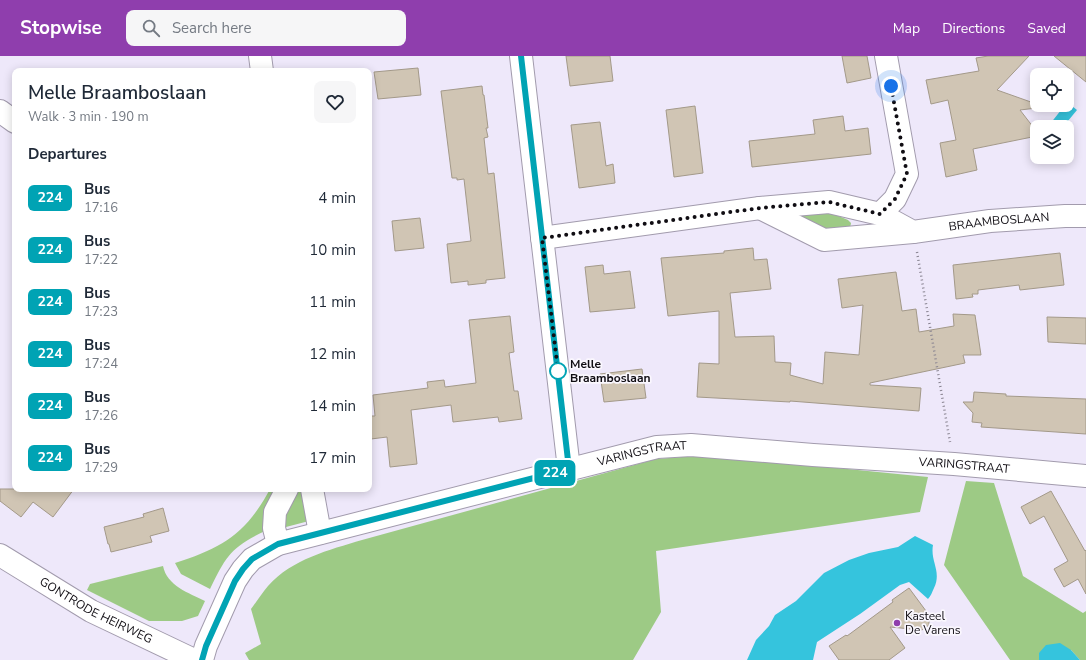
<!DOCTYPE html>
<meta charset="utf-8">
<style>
:root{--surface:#fff;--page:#f6f6f7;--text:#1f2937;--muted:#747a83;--accent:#8f3ead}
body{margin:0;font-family:"Nunito Sans",sans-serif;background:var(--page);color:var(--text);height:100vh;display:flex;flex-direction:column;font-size:15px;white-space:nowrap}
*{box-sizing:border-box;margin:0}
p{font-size:13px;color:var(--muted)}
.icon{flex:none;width:22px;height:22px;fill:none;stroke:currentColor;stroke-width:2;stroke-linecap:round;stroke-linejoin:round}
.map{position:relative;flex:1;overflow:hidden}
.panel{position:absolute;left:12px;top:12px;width:360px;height:424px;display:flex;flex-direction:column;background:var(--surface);border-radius:8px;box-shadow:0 2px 10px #0003}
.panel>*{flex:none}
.badge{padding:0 8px;border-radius:6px;font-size:14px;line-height:26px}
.fabs{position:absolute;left:1030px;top:12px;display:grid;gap:8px}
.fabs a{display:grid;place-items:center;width:44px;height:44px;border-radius:8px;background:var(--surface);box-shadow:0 2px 10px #0003;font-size:20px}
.you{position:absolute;width:20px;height:20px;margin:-10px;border:3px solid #fff;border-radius:50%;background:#1a73e8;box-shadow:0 0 0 6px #1a73e833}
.map>.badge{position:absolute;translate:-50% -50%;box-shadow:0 0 0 2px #fff}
h2{padding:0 16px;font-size:15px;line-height:36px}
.round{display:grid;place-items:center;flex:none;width:42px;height:42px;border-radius:8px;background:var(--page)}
.summary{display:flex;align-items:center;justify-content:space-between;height:68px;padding:0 16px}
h1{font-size:19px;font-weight:600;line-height:30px}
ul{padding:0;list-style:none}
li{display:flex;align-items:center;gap:12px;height:52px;padding:0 16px}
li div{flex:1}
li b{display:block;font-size:15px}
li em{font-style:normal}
li .badge{min-width:44px;font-weight:700;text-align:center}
header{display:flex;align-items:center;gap:24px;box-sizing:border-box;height:56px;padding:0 20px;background:var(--accent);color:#fff}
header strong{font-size:19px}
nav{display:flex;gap:22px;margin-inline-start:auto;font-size:14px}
.search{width:280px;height:36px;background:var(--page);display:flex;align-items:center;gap:10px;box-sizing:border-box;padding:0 14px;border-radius:8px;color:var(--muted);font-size:15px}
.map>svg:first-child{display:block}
.green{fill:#9dca85}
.water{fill:#35c4dd}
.building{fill:#d0c5b4;stroke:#a39989}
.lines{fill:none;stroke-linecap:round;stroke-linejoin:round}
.minor-casing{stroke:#a29bad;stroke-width:24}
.path{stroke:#898491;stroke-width:2.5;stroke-dasharray:1 3;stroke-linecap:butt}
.minor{stroke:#fff;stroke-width:22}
.line-casing{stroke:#fff;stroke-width:9}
.line{stroke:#00a3b4;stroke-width:6}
.walk{stroke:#100d13;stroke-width:4;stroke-dasharray:0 7.2}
.stop-dot{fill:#fff;stroke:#00a3b4;stroke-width:2}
.poi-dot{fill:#8f3ead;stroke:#faf7fe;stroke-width:1.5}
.labels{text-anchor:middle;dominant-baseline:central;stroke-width:3.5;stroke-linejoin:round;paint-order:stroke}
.street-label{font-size:12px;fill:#100d13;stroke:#faf7fe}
.stop-label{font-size:12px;font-weight:bold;fill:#100d13;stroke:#faf7fe;text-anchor:start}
.poi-label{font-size:12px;fill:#100d13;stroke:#faf7fe;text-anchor:start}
</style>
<header>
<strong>Stopwise</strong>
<div class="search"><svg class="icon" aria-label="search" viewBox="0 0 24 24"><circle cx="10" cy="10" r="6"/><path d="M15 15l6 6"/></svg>Search here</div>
<nav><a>Map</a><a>Directions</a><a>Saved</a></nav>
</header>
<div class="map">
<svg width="1086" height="604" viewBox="0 0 1086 604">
<rect width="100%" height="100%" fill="#eee8fa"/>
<g class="green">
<path d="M827 155 848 164 851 167 850 172 830 176 801 161 802 159Z"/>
<path d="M707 399 928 421 920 456 656 495 661 556 633 604H249L245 597 261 588 251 553C257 545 262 537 268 530 292 503 329 494 362 484L656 403Z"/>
<path d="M966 425 994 427 1023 520 1083 557 1086 555V604H1080L1071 594 1039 597V604H1010L944 509Z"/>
<path d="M270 433H280L265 475C231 491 226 500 210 533L181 518 175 507C222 492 246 478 270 433Z"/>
<path d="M293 433H307L309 465 286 471 283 465Z"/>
<path d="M163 510C167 530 189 537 205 545L198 560 182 565H149L87 534 90 528Z"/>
</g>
<g class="water">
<path d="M1067 46 1077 54 1063 71H1054L1050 68 1065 49H1067Z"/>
<path d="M915 480 933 489C930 506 942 515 934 532 932 536 931 540 928 543L909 526 900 529 860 558 817 586 813 604H747L756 584 769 570 775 559 796 545 824 517 849 504 869 497 898 491Z"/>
<path d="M1060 587 1071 594 1080 604H1039V597L1046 589Z"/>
</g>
<g class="building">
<path d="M566 0H610L613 25 570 30Z"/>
<path d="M842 0H867L871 22 847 27Z"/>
<path d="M988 0H1029L997 34 1045 51 1020 54 1037 76V80L973 93 977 114 946 121 940 87 956 84 948 44 931 48 926 24 979 15 976 2Z"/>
<path d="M1054 0H1086V26Z"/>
<path d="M418 12 421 39 378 43 374 16Z"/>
<path d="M482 30 483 39H484L488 72H486L488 81 484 82 488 118 494 117 505 222 486 224V227L468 229V225L451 227 447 188 471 185 464 123 457 124V122H452L441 35Z"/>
<path d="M695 50 703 117 674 121 666 54Z"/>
<path d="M843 60 845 75 868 72 871 98 752 111 749 85 815 78 813 64Z"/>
<path d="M600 66 606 110 613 108 615 127 579 132 571 69Z"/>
<path d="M420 162 424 192 395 195 392 165Z"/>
<path d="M753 192 754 204 767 203 771 233 730 237 735 281 774 280 775 306 791 307 790 319 823 328 825 296 859 299 863 249 842 252 838 223 896 216 902 255 916 253 919 276 954 270 953 258 975 259 981 299H963L965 307 870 327V329L921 332 919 355 790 345V346L697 341 699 307 719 308V255L668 260 661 202 724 197V195Z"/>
<path d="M1060 197 1064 229 1020 234 1019 229 978 234V238H972L973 241 956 243 953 209Z"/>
<path d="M603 209 604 218 630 215 635 252 590 256 585 211Z"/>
<path d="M510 260 514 296 509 297 514 335H518L522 363 499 366 498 361 453 366 451 349 411 354 417 408 390 411 387 381 371 383 369 360H375L373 339 428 332 427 326 444 324 445 331 476 327 469 264Z"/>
<path d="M1047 261 1086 262V288L1048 286Z"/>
<path d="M642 313 646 342 604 346 600 318Z"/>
<path d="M974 336 1006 338V340L1086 343V378L981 371 982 367 972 366 973 357 963 346H973Z"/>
<path d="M0 433H74L53 461 33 446 21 461 0 445Z"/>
<path d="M1051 435 1085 495 1086 494V538L1078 523 1064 531 1054 513 1068 505 1044 460 1030 468 1021 451Z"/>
<path d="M163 452 169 475 150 480 152 486 111 496 109 488H108L104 471 144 461 143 458Z"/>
<path d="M909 532 929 559V569L922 574 890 571 905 592 889 604H839L829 590 846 579 847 580 893 546 892 544Z"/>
</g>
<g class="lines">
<defs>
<g id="minor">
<path d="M260 0 262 15"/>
<path d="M521 0 569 413"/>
<path d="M0 55 15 66"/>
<path d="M760 152 824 184 913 176"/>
<path d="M880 158 895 143 907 118 886 0"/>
<path id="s1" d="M542 182 760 152 829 146 880 158 913 176 990 165 1065 160H1086"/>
<path d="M312 433 320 477"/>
<path d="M278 488 274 472 275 456 287 433"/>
<path id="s2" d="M0 499 91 555 194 604"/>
<path id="s3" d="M202 604 206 590 235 525 243 513 252 503 278 488 657 391 691 389 813 399 954 408 1086 420"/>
</g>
</defs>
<use href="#minor" class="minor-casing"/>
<path class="path" d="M917 196 950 386"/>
<use href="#minor" class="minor"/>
</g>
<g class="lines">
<defs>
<path id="line" d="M202 604 206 590 235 525 243 513 252 503 278 488 569 413 521 0"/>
</defs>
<use href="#line" class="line-casing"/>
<use href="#line" class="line"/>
<path class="walk" d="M558 315 542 182 760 152 829 146 880 158 895 143 907 118 891 30"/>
</g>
<circle class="stop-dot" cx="558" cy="315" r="8"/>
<circle class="poi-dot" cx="897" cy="567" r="4"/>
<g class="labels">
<g class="street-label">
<text stroke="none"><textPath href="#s1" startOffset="466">BRAAMBOSLAAN</textPath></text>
<text stroke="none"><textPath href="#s3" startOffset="519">VARINGSTRAAT</textPath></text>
<text stroke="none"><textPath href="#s3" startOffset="843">VARINGSTRAAT</textPath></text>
<text stroke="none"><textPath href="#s2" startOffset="111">GONTRODE HEIRWEG</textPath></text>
</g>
<g class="stop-label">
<text x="570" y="308">Melle<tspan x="570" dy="14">Braamboslaan</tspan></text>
</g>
<g class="poi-label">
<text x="905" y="560">Kasteel<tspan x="905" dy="14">De Varens</tspan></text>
</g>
</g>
</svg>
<div class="fabs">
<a><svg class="icon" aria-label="locate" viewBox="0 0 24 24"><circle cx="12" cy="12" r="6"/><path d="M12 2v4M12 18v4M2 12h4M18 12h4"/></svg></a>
<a><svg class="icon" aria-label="layers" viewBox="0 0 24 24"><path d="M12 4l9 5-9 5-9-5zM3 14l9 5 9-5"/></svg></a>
</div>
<div class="you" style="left:891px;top:30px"></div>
<b class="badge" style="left:555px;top:417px;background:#00a3b4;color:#fff">224</b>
<section class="panel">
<div class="summary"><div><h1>Melle Braamboslaan</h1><p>Walk · 3 min · 190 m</p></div><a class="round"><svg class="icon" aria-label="heart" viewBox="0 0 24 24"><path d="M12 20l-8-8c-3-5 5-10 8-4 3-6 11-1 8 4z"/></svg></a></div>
<h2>Departures</h2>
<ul>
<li><span class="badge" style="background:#00a3b4;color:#fff">224</span><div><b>Bus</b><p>17:16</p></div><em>4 min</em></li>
<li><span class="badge" style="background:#00a3b4;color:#fff">224</span><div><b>Bus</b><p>17:22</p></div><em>10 min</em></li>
<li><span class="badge" style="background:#00a3b4;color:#fff">224</span><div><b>Bus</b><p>17:23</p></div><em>11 min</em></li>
<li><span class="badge" style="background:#00a3b4;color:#fff">224</span><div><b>Bus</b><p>17:24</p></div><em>12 min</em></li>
<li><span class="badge" style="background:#00a3b4;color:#fff">224</span><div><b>Bus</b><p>17:26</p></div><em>14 min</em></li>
<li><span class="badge" style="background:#00a3b4;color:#fff">224</span><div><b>Bus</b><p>17:29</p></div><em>17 min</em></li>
</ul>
</section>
</div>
